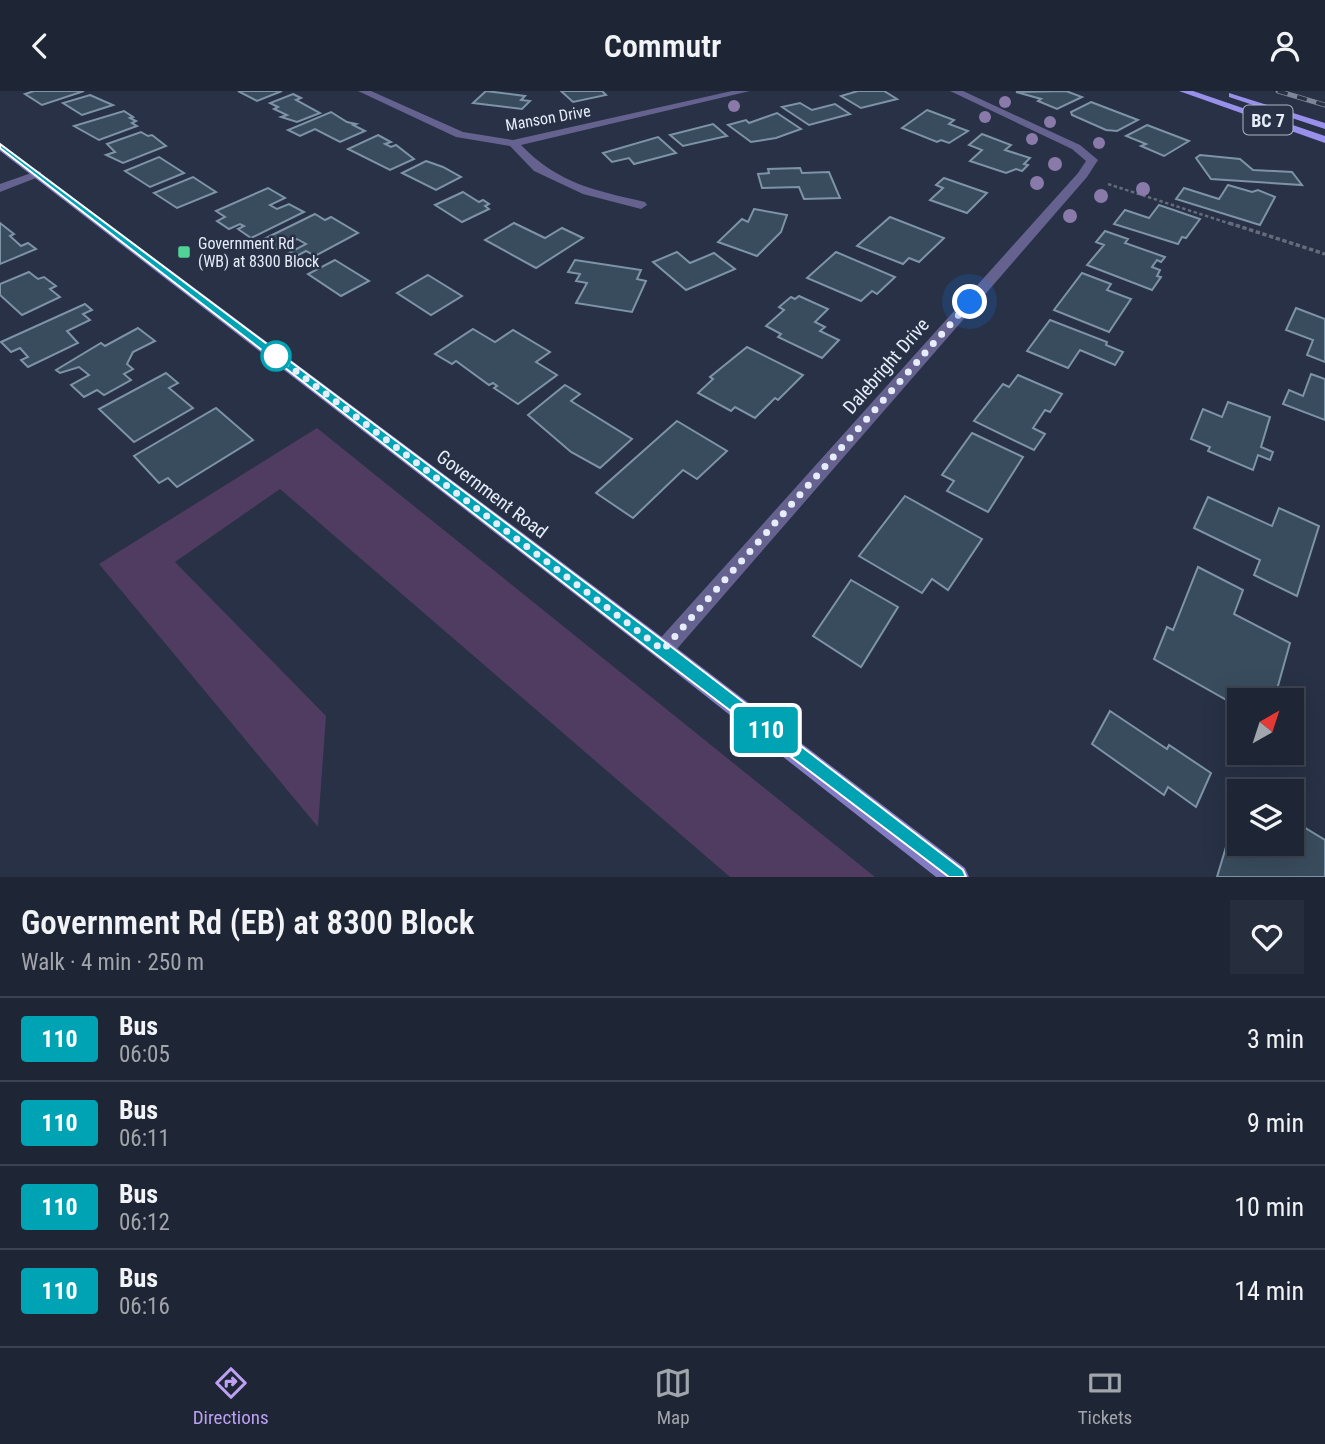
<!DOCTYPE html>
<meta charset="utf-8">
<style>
:root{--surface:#1e2534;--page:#262d3c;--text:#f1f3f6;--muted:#a1a5ac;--line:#3c424f;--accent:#bca0f2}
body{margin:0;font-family:"Roboto Condensed",sans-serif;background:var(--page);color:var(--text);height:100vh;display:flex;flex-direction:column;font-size:26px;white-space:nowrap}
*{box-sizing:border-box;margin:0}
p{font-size:23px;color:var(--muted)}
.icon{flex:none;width:38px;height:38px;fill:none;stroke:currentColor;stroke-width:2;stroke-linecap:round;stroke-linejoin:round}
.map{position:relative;height:786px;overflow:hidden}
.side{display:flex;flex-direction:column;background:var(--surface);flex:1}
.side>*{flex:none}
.badge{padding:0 14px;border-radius:5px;font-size:24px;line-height:46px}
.needle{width:46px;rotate:39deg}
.tools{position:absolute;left:1227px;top:597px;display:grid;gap:14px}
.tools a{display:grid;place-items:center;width:77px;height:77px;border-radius:0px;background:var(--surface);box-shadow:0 7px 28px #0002,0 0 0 2px var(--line);font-size:35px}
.you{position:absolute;width:35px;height:35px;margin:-18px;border:5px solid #fff;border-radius:50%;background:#1a73e8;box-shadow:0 0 0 10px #1a73e833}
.map>.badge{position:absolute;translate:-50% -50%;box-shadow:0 0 0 4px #fff}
.round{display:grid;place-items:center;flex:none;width:74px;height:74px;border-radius:0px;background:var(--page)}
.summary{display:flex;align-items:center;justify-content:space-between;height:119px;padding:0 21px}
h1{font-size:33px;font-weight:600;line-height:52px}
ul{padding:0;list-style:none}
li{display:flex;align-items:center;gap:21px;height:84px;padding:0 21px;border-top:2px solid var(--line)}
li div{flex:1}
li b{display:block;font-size:26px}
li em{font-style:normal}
li .badge{min-width:77px;font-weight:700;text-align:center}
header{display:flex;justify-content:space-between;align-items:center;height:91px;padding:0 21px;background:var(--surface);font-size:32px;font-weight:600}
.menu{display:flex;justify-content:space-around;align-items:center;height:98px;border-top:2px solid var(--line);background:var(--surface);font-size:19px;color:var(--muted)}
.menu a{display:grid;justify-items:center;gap:4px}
.menu .active{color:var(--accent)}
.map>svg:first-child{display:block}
.green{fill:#4f3c60}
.building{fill:#394c5d;stroke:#7d93a6;stroke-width:2}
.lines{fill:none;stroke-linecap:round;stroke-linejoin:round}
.path-far1{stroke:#636b7d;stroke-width:2.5;stroke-dasharray:3.5 2.5;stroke-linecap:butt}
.path{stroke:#636b7d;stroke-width:3.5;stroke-dasharray:4.5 2.5;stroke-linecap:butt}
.street{fill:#66628f;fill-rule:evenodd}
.secondary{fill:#837cc4;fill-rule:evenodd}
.primary{fill:#9990ec;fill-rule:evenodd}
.rail-casing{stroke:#7e8596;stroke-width:5}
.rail{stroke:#283145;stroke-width:3.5;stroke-dasharray:10;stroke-linecap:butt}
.tree{fill:#897aa9}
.line{fill:#00a3b4;stroke:#fff;stroke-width:2}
.walk{stroke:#e6ecf9;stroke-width:7;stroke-dasharray:0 12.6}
.poi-dot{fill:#51d398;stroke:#283145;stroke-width:2.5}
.stop-dot{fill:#fff;stroke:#00a3b4;stroke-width:3.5}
.labels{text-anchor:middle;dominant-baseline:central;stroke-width:5;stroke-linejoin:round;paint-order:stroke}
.far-street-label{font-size:16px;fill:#e6ecf9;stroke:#283145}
.far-poi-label{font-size:16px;fill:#e6ecf9;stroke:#283145;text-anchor:start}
.shield{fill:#283145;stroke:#adb4c3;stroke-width:2}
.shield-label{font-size:18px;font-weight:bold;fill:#e6ecf9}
.street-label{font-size:19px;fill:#e6ecf9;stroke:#283145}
</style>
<header><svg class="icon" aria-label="back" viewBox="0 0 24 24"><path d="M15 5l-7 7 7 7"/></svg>Commutr<svg class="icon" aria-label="person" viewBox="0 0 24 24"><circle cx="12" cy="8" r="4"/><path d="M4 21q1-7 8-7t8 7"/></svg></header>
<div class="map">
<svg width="1325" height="786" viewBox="0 0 1325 786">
<rect width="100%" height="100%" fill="#283145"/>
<path class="green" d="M317 337 875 786H730L280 398 175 471 326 625 318 736 99 473Z"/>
<g class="building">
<path d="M34 0H84L42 14 25 3Z"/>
<path d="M238 0H282L257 10Z"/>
<path d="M486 0 525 5 521 9 530 10 522 18 473 12Z"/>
<path d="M561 0H602L606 4 573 11Z"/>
<path d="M858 0H884L897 8 861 17 841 5Z"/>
<path d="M1066 0 1082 6 1057 18 1038 10 1041 8 1016 1Z"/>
<path d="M293 3 301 7 296 9 320 22 297 31 281 26 287 24 274 18 278 16 270 12Z"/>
<path d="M90 4 113 14 82 24 63 12Z"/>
<path d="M1091 11 1138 29 1117 40 1106 39 1072 24 1071 21Z"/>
<path d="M800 12 812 19 835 13 850 23 809 34 782 16Z"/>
<path d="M927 19 954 29 949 33 968 40 949 52 941 49 937 51 902 37Z"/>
<path d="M124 20 133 26 130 27 136 30 132 32 137 35 99 49 74 35Z"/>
<path d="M331 21 347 31 356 33 353 34 365 40 340 51 315 38 300 45 288 39Z"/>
<path d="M777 22 801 38 776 47 751 51 728 34 746 29 749 32Z"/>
<path d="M713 33 727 45 683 55 670 44Z"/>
<path d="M1147 34 1189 50 1164 65 1141 55 1146 53 1126 45Z"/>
<path d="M141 41 148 45 152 44 166 55 123 72 106 64 115 61 107 53Z"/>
<path d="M982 43 1011 54 1005 59 1030 67 1024 73 1028 74 1022 80 1016 78 1006 82 970 70 982 59 969 54Z"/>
<path d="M378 44 391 51 385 53 391 56 396 54 414 68 390 79 348 58Z"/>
<path d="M658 46 676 62 634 73 629 67 612 71 603 62Z"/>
<path d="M1200 64 1240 68 1253 79 1292 81 1302 94 1211 88 1196 67Z"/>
<path d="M159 66 184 82 150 96 125 80Z"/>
<path d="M426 70 443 76 461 86 436 99 402 82Z"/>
<path d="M800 77 802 82 829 81 840 107 804 108 799 96 762 97 758 83 769 82 768 78Z"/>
<path d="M193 86 216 101 177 117 154 102Z"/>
<path d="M944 87 987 102 967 122 930 109 943 97 936 94Z"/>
<path d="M1228 94 1252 101 1258 99 1275 106 1260 134 1176 108 1184 97 1219 108Z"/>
<path d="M268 97 285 107 270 114 277 118 289 113 304 121 251 147 238 138 244 135 240 133 229 138 217 130 225 126 216 120Z"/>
<path d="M463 101 479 111 483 109 489 113 485 115 489 118 462 131 435 114Z"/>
<path d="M1159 114 1200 128 1186 147 1182 146 1178 153 1114 133 1125 119 1149 127Z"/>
<path d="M754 118 787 124 781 141 757 165 718 151 742 128 748 131Z"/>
<path d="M315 123 325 129 331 126 358 142 315 165 306 160 291 168 285 164 306 153 297 148 276 158 263 152 265 151 262 149Z"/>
<path d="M890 126 944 147 919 171 909 167 903 173 857 155Z"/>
<path d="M0 132 14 143 10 145 21 155 28 152 36 158 0 173Z"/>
<path d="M514 132 545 147 562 137 583 147 536 177 485 149Z"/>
<path d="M1105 140 1128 148 1125 152 1165 166 1161 171 1157 169 1152 176 1160 179 1157 185 1161 186 1152 199 1087 174 1104 154 1096 151Z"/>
<path d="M677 161 690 172 714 162 735 178 686 199 653 171Z"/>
<path d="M836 161 895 186 877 203 872 200 861 210 807 187Z"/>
<path d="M335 169 369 190 341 205 308 183Z"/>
<path d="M575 169 641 179 637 188 646 190 632 221 576 212 587 192 576 190 580 183 568 181Z"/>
<path d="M29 181 38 188 44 186 56 195 50 198 60 206 22 224 0 204V193Z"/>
<path d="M1082 182 1111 193 1107 199 1131 208 1109 241 1054 219Z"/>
<path d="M428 184 462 205 431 224 397 202Z"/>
<path d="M799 205 828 218 815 231 825 236 820 240 839 249 822 267 778 246 781 243 766 235 784 219 779 216 791 206 795 208Z"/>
<path d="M85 213 92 219 83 223 90 229 67 240 78 252 28 276 21 269 28 266 20 257 11 261 1 251Z"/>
<path d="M1296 217 1325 228V271L1307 264 1313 249 1286 239Z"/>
<path d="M1050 229 1107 251 1106 254 1123 261 1115 274 1080 259 1068 277 1027 260Z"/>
<path d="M138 237 155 250 133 261 127 273 133 278 124 283 131 289 104 304 97 299 84 306 71 294 89 284 79 276 60 282 56 279 101 252 105 255Z"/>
<path d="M473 238 495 251 513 239 550 261 536 271 557 284 518 313 494 297 497 295 493 292 489 294 456 270 452 273 435 263Z"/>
<path d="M747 256 803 284 778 309 775 307 755 327 735 316 731 320 698 302 713 288 710 286Z"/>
<path d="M166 282 178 292 169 297 193 317 134 351 99 318Z"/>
<path d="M1311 283 1325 288V329L1283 313 1289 299 1303 305Z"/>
<path d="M1018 284 1062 303 1050 321 1045 319 1033 337 1045 343 1034 359 974 330 1003 293 1009 296Z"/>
<path d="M565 294 580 303 571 310 632 348 600 377 571 361 528 324Z"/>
<path d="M1228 311 1270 326 1261 356 1273 361 1270 369 1258 364 1253 379 1208 360 1210 356 1191 348 1203 318 1222 326Z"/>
<path d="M216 317 253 349 177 396 168 387 159 392 134 365Z"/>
<path d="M677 330 727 360 697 388 683 379 633 427 596 402Z"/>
<path d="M972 342 1023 366 988 421 947 400 954 390 942 384Z"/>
<path d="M905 405 982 448 948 499 932 488 922 502 859 465Z"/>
<path d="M1208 406 1272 435 1279 417 1319 435 1297 505 1254 484 1260 469 1194 437Z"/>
<path d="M1198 476 1243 499 1234 523 1290 552 1274 609H1239V616L1154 568 1167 536 1173 539Z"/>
<path d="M851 489 898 516 861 576 813 545Z"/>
<path d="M1110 620 1167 658 1169 654 1211 682 1196 716 1168 696 1164 704 1092 653Z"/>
<path d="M1238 716 1239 752H1292V729L1325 749V786H1217Z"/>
</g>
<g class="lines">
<path class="path-far1" d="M1108 93 1234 134"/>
<path class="path" d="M1229 132 1325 163"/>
<g class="street">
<path d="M358 0H371L463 41 513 49 732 0H750L521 54C559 93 594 99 645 111L647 114 641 118 583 103 534 80 510 55 456 46Z"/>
<path d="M950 0H963L1080 54 1098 69 1087 86 670 566 663 569 656 566 653 559 656 552 1078 82 1086 70 1072 58Z"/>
<path d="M37 80 41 81V85L0 101V93Z"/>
</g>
<path class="secondary" d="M0 52 670 552 965 777 969 786H936L656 566 0 60Z"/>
<g class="primary">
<path d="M1179 0H1193L1325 45V52Z"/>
<path d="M1229 2 1325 32V38L1229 6Z"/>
</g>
<defs>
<path id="rail" d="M1278 0 1325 14"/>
</defs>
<use href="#rail" class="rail-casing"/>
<use href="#rail" class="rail"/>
</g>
<g class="tree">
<circle cx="1005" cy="11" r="6"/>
<circle cx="734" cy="15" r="6"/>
<circle cx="985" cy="26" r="6"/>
<circle cx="1050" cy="31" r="6"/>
<circle cx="1032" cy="48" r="6"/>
<circle cx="1099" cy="52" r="6"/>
<circle cx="1055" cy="73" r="7"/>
<circle cx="1037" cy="92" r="7"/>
<circle cx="1143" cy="98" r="7"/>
<circle cx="1101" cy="105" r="7"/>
<circle cx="1070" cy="125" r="7"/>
</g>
<path class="line" d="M0 53 669 554 963 779 966 786H949L657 564 0 57Z"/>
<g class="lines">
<path class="walk" d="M276 265 663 559 970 211"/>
</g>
<rect class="poi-dot" x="177" y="154" width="14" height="14" rx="3.5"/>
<circle class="stop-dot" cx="276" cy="265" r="14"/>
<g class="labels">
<g class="far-street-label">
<text transform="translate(548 27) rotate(-10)">Manson Drive</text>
</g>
<g class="far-poi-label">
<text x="198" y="152">Government Rd<tspan x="198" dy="18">(WB) at 8300 Block</tspan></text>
</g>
<rect class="shield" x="1243.5" y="14.5" width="49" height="29" rx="5"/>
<g class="shield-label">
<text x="1268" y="29">BC 7</text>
</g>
<g class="street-label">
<text transform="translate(886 275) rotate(-49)">Dalebright Drive</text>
<text transform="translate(492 403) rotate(37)">Government Road</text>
</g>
</g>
</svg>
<div class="tools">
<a><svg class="needle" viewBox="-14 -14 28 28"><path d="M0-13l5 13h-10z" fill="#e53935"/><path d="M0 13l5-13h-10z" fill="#a1a5ac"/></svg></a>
<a><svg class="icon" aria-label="layers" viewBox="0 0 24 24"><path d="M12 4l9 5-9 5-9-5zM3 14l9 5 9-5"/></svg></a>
</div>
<div class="you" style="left:970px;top:211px"></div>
<b class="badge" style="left:766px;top:639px;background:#00a3b4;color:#fff">110</b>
</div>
<section class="side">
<div class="summary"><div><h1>Government Rd (EB) at 8300 Block</h1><p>Walk · 4 min · 250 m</p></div><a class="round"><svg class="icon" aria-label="heart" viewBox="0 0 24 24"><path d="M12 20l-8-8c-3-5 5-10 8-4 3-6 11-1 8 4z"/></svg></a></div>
<ul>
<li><span class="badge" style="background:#00a3b4;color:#fff">110</span><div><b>Bus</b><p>06:05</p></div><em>3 min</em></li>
<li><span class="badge" style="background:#00a3b4;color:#fff">110</span><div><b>Bus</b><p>06:11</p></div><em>9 min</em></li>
<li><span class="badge" style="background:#00a3b4;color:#fff">110</span><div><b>Bus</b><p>06:12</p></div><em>10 min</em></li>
<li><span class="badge" style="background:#00a3b4;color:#fff">110</span><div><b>Bus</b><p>06:16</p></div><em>14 min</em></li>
</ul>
</section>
<nav class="menu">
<a class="active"><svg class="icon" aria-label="directions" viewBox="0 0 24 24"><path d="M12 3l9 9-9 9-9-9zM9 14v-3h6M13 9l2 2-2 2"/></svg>Directions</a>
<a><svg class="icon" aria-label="map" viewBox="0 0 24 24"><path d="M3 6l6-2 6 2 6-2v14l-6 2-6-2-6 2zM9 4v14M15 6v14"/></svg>Map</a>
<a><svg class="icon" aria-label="tickets" viewBox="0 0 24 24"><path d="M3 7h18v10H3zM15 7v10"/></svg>Tickets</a>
</nav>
